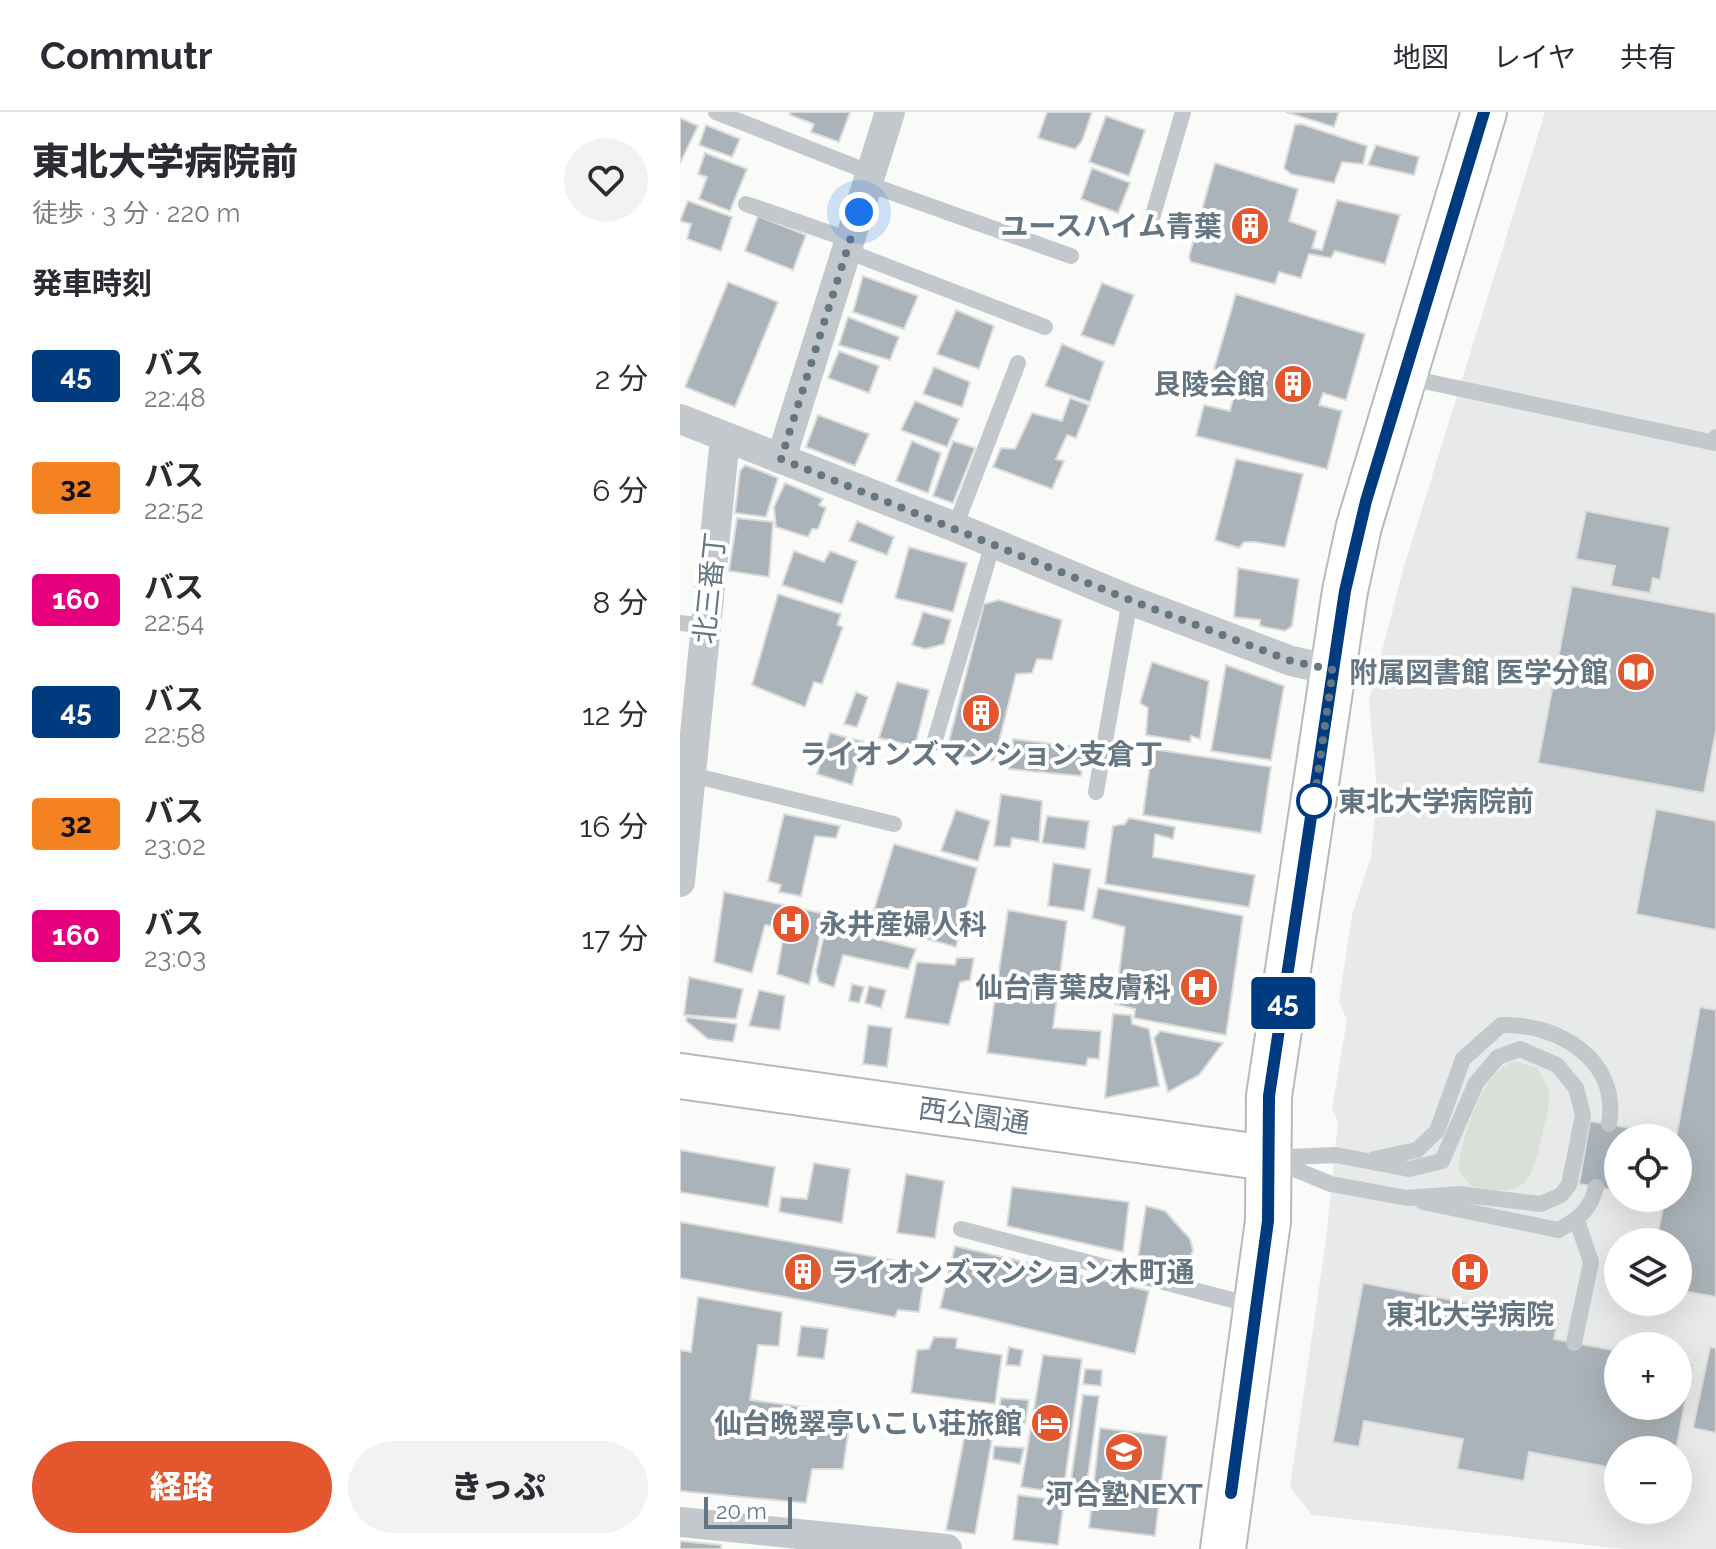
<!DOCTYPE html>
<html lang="ja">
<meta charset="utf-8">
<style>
:root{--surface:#fff;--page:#f2f2f3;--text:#2b2b33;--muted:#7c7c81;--line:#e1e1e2;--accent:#e4572e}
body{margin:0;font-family:Raleway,"Noto Sans JP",sans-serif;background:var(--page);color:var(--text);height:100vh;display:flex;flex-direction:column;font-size:30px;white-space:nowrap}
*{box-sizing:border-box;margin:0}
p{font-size:26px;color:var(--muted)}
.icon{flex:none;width:44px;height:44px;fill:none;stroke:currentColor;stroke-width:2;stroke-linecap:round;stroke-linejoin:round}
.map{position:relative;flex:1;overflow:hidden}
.panel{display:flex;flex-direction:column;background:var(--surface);width:680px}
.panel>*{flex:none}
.badge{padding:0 16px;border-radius:6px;font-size:28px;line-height:52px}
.controls{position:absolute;left:924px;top:1012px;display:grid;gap:16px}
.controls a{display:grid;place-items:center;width:88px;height:88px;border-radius:50%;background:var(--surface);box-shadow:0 8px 32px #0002;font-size:40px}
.scale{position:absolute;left:24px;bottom:20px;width:88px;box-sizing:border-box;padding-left:8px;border:4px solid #657683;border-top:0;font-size:22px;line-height:28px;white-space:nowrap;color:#657683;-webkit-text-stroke:6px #fff;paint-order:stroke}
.you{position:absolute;width:40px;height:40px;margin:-20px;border:6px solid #fff;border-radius:50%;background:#1a73e8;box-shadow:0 0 0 12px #1a73e833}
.map>.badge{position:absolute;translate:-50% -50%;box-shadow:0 0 0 4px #fff}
h2{padding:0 32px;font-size:30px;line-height:72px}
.round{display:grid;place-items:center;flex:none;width:84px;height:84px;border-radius:42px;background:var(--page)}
.overview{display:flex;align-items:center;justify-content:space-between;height:136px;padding:0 32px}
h1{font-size:38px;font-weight:800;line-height:60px}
.button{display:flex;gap:16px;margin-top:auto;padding:16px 32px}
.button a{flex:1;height:92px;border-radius:48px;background:var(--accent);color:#fff;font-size:32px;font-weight:800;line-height:92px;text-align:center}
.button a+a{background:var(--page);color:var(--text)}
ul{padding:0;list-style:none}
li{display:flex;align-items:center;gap:24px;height:112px;padding:0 32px}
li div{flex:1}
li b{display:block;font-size:30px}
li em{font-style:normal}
li .badge{min-width:88px;font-weight:700;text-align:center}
header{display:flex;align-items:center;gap:48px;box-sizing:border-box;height:112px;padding:0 40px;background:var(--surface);border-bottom:2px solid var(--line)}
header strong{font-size:38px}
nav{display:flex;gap:44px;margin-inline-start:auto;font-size:28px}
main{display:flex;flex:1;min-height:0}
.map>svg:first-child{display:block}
.built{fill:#e8e9e9;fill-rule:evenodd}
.green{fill:#dadfd7}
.building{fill:#aab3b9;stroke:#dcdcda;stroke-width:2}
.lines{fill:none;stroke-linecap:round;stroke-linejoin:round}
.secondary-casing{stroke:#b3babf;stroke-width:48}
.primary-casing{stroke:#b5babe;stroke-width:48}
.lane{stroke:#c3c8cc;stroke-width:16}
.street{stroke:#c3c8cc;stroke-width:30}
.secondary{stroke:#fff;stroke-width:44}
.primary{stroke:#fff;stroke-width:44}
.line-casing{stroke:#fff;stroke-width:18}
.line{stroke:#003b80;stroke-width:12}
.walk{stroke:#657683;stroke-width:8;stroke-dasharray:0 14.4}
.stop-dot{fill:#fff;stroke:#003b80;stroke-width:4}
.labels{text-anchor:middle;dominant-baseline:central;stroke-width:8;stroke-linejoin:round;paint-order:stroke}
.poi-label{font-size:28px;font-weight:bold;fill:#657683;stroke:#fff;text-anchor:end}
.street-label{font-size:28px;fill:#657683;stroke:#fff}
.stop-label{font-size:28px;font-weight:bold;fill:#657683;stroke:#fff;text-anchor:start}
</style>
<header>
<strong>Commutr</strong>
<nav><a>地図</a><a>レイヤ</a><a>共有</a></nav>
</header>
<main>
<section class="panel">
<div class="overview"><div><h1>東北大学病院前</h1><p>徒歩 · 3 分 · 220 m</p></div><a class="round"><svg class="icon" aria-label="heart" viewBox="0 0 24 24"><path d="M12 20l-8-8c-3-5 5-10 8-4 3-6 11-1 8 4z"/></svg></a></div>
<h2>発車時刻</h2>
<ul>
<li><span class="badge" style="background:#003b80;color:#fff">45</span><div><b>バス</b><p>22:48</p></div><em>2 分</em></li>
<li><span class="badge" style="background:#f58220;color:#111">32</span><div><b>バス</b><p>22:52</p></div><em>6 分</em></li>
<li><span class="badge" style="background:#e6007e;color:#fff">160</span><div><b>バス</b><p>22:54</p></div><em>8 分</em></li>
<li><span class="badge" style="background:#003b80;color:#fff">45</span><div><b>バス</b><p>22:58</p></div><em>12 分</em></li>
<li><span class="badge" style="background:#f58220;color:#111">32</span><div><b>バス</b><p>23:02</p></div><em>16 分</em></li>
<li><span class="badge" style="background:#e6007e;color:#fff">160</span><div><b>バス</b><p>23:03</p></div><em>17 分</em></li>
</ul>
<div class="button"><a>経路</a><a>きっぷ</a></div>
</section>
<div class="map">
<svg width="1036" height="1437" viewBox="0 0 1036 1437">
<rect width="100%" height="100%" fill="#fafaf8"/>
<path class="built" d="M865 0H1036V1437H944L632 1403 610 1375 646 1128 658 1010 652 997 667 908 659 889 672 803 691 745 697 680 689 589 723 458ZM938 1026H998V1086H938ZM938 1130H998V1190H938ZM938 1234H998V1294H938ZM938 1338H998V1398H938Z"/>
<path class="green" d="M834 949 857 956 870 980C870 994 865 1009 862 1024 851 1073 844 1087 791 1074L779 1059C780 1028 802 960 834 949Z"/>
<g class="building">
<path d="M111 0H170L159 30 131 20 134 12 110 3Z"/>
<path d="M367 0H412L402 29 395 37 358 26Z"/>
<path d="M606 0H659L654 15Z"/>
<path d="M426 4 465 18 449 64 409 50Z"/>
<path d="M0 6 18 14 0 51Z"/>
<path d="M621 12 687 34 683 52 662 50 654 71 611 62 604 56 615 13Z"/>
<path d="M26 13 60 27 52 45 19 33Z"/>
<path d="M696 33 739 45 734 63 688 53Z"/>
<path d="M25 41 67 57 50 99 19 87 27 65 18 62Z"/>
<path d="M535 51 618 77 609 109 637 119 632 136 642 138 657 88 720 103 705 152 655 139 651 146 629 142 621 166 599 160 595 172 511 150 509 145Z"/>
<path d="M412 56 450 71 438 101 401 87Z"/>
<path d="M8 89 52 105 41 139 7 127 11 112 0 109Z"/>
<path d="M78 104 126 123 113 158 65 139Z"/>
<path d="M183 164 238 184 224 217 173 200Z"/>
<path d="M48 170 98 190 55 295 5 275Z"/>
<path d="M422 171 454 183 434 234 401 223Z"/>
<path d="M556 182 685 222 666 288 643 281 639 293 662 299 647 357 516 324 524 293 550 299 558 264 534 257Z"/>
<path d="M276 198 314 214 299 257 257 242Z"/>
<path d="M168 205 219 225 210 248 159 233Z"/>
<path d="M382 232 424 250 410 290 365 274Z"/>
<path d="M159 239 199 254 189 281 148 266Z"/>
<path d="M254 255 290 270 282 295 243 282Z"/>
<path d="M390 286 409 293 396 326 387 323 376 347 384 349 372 377 313 355 321 336 335 337 352 301 382 309Z"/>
<path d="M235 289 279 307 267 335 221 318Z"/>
<path d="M138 303 189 322 175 354 126 335Z"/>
<path d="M232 329 261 341 248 381 216 369Z"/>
<path d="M273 329 295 336 273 391 253 384Z"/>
<path d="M556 347 623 362 605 435 575 430H564L559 436 535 428Z"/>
<path d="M65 353 98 366 86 405 55 401 60 359Z"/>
<path d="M105 371 143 387 139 393 146 396 138 417H132L128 425 96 415 94 395Z"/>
<path d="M906 399 990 415 980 468 973 466 970 481 931 474 935 454 896 447Z"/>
<path d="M57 406 93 410 89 465 49 459Z"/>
<path d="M177 409 214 425 207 443 169 429Z"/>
<path d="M229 435 287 451 273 500 215 486Z"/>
<path d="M114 439 144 450 150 439 177 449 162 492 102 473Z"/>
<path d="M558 456 619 467 612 514 605 519 580 514V508L554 505Z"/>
<path d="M892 474 1036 501V619L1024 681 858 651Z"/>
<path d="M98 482 161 502 157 513 163 515 142 572 134 570 125 595 72 573Z"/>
<path d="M319 488 382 508 372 548 357 547 352 561 336 562 314 649 281 644 276 648 266 641 304 492Z"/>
<path d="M243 500 271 508 264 532 245 537 232 533Z"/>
<path d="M472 550 529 569 520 627 511 624 510 630 466 623 468 596 460 591Z"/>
<path d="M546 553 604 574 591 648 531 639Z"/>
<path d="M217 570 249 578 235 634 199 626Z"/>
<path d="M176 580 188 585 177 615 164 612Z"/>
<path d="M150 621 184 630 172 673 137 662Z"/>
<path d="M333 627 406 636 401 664 329 657Z"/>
<path d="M472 637 591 655 581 721 463 703Z"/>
<path d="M321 682 362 689 359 730 332 726 330 735 314 734Z"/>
<path d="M976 697 1036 709V818L956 802Z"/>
<path d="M276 698 310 709 298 749 261 739Z"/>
<path d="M104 702 160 714 156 726 135 724 121 784 99 780 101 773 88 769Z"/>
<path d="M367 704 409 709 405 737 362 731Z"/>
<path d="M449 706 495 715 493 727 475 722 473 745 575 763 569 795 425 772 433 714 445 712Z"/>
<path d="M214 732 297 756 276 835 190 811Z"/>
<path d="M373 751 411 757 404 799 368 794Z"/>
<path d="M418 776 563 804 546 923 454 906 455 897 435 892 445 815 412 806Z"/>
<path d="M44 780 145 802 129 873 97 862 105 815 85 813 72 861 34 850Z"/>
<path d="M328 798 387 809 373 916 421 919 419 947 408 946 406 954 307 941Z"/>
<path d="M146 814 236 837 228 857 163 843 154 875 139 870 136 859Z"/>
<path d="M277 846H294L290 868 280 870 269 913 225 906 237 850 275 853Z"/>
<path d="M9 865 63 877 56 907 4 903Z"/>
<path d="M172 872 184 875 179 891 169 889Z"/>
<path d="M189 874 206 878 201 896 185 891Z"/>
<path d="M79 878 105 884 100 918 69 914Z"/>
<path d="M1020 895 1036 898V1185L998 1178V1130H976L985 1086H998L996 1026Z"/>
<path d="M433 902 451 903 452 912 469 917 479 974 425 986Z"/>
<path d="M7 905 57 912 53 930 28 927 6 909Z"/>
<path d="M188 913 212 916 207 955 183 952Z"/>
<path d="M480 919 543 931 519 963 488 980 474 926Z"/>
<path d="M910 1009 996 1024V1026H938V1079L899 1072Z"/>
<path d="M0 1038 95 1055 88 1095 0 1080Z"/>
<path d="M134 1051 170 1057 162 1111 99 1100 101 1085 127 1087Z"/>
<path d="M226 1062 264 1069 255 1126 217 1121Z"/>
<path d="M332 1075 449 1090 443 1140 327 1114Z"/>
<path d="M466 1094 485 1099 510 1127 513 1138 507 1156 458 1146Z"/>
<path d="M0 1110 246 1154 239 1200 218 1198 215 1205 0 1166Z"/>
<path d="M275 1134 469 1179 455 1242 260 1196Z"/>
<path d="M683 1171 878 1208 874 1227 938 1239V1294H998V1250L1012 1253 996 1338H938V1357L849 1340 844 1369 777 1357 783 1327 684 1309 679 1335 653 1330Z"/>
<path d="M18 1185 102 1200 99 1234 78 1233 70 1288 171 1301 163 1357H132L126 1391 0 1379V1238L11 1240Z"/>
<path d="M121 1214 148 1217 144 1247 117 1244Z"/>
<path d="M254 1225 277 1226 276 1236 322 1243 315 1292 231 1281 237 1238 249 1237Z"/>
<path d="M329 1235 343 1238 340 1254 326 1253Z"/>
<path d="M1030 1235 1036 1236V1321L1013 1316Z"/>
<path d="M363 1243 402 1247 383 1381 341 1375Z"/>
<path d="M405 1257 422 1258 421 1274 403 1272Z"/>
<path d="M403 1283 419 1284 405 1386 389 1382Z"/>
<path d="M321 1286 349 1288 345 1312 316 1310Z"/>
<path d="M287 1312 314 1316 295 1422 266 1418Z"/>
<path d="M420 1316 487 1324 475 1424 409 1416Z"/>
<path d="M314 1334 344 1336 340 1352 313 1347Z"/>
<path d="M338 1383 384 1389 378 1433 333 1428Z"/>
<path d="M0 1429 41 1433V1437H0Z"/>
</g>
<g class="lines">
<defs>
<path id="secondary" d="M0 964 587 1046"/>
<path id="primary" d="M543 1437 588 1109 589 984 665 479 679 414 804 0"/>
</defs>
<use href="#secondary" class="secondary-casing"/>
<use href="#primary" class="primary-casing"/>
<g class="lane">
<path d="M36 0 191 61"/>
<path d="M188 72 391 144"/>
<path d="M66 92 170 128"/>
<path d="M470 113 503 0"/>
<path d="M167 139 365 215"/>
<path d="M725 265 1035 331 1036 325"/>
<path d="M275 415 338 251"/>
<path d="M0 511 27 514"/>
<path d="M254 631 313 431"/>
<path d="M12 663 214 712"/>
<path d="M416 680 450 488"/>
<path d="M840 937 877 953 896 976 903 1003 889 1073 881 1083 861 1092 778 1082 727 1086 651 1072 587 1046 656 1043 729 1057 762 1049 796 971 818 945Z"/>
<path d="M694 1047 737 1038 757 1019 783 947 821 913C877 911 940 947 929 1012"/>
<path d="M743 1090 878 1118C898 1108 911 1097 916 1075"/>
<path d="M281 1117 575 1194"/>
<path d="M894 1231 911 1150 897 1109"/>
</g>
<g class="street">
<path d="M0 307 275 415 450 488 611 549 653 558"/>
<path d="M101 347 210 0"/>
<path d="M0 770 45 326"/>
<path d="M0 1410 267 1437"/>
</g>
<use href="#secondary" class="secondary"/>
<use href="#primary" class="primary"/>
</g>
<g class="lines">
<defs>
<path id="line" d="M551 1381 588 1109 589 984 665 479 686 389 804 0"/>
</defs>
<use href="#line" class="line-casing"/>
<use href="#line" class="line"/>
<path class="walk" d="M179 100 101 347 450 488 611 549 653 558 634 689"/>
</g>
<defs>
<symbol id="building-disc" viewBox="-11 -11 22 22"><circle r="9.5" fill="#e4572e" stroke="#fff"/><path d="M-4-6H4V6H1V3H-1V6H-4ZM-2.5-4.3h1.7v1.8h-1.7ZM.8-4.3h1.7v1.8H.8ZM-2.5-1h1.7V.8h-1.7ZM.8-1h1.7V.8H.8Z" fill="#fff"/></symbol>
<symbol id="library-disc" viewBox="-11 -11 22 22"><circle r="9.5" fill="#e4572e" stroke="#fff"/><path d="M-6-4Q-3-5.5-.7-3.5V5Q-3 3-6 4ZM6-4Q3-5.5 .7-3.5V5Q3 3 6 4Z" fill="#fff"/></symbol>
<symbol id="hospital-disc" viewBox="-11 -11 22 22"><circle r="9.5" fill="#e4572e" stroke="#fff"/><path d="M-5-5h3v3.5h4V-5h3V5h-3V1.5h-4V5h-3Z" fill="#fff"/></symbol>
<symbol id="hotel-disc" viewBox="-11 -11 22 22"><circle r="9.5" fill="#e4572e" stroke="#fff"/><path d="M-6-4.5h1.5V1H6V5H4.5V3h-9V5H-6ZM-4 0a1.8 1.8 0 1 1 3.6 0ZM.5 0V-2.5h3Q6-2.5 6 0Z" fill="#fff"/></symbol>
<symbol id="school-disc" viewBox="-11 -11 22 22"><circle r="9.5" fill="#e4572e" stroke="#fff"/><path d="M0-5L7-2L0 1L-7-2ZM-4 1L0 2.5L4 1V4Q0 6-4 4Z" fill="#fff"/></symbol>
</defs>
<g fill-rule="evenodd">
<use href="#building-disc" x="548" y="92" width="44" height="44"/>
<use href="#building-disc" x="591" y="250" width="44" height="44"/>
<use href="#library-disc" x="934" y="538" width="44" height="44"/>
<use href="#building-disc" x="279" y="579" width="44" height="44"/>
<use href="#hospital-disc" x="89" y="790" width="44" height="44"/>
<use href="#hospital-disc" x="497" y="853" width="44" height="44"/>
<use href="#building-disc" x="101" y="1138" width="44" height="44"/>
<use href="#hospital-disc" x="768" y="1138" width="44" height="44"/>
<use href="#hotel-disc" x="348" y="1289" width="44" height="44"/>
<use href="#school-disc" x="422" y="1318" width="44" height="44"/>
</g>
<circle class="stop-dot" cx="634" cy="689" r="16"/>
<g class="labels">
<g class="poi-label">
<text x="542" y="114">ユースハイム青葉</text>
<text x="585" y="272">艮陵会館</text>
<text x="928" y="560">附属図書館 医学分館</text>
<text x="301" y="642" text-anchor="middle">ライオンズマンション支倉丁</text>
<text x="139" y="812" text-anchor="start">永井産婦人科</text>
<text x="491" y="875">仙台青葉皮膚科</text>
<text x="151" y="1160" text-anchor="start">ライオンズマンション木町通</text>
<text x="790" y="1202" text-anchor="middle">東北大学病院</text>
<text x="342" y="1311">仙台晩翠亭いこい荘旅館</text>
<text x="444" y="1382" text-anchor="middle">河合塾NEXT</text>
</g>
<g class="street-label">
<text transform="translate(30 476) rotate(-84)">北三番丁</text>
<text transform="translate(294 1004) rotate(8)">西公園通</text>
</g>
<g class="stop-label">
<text x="658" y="689">東北大学病院前</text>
</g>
</g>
</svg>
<div class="controls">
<a><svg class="icon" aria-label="locate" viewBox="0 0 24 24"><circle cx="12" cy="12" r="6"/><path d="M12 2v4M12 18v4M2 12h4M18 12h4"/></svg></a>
<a><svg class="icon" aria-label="layers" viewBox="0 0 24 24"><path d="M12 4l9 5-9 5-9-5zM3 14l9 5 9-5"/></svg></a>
<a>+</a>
<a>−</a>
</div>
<div class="scale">20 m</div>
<div class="you" style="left:179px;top:100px"></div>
<b class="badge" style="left:603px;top:891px;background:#003b80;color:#fff">45</b>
</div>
</main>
